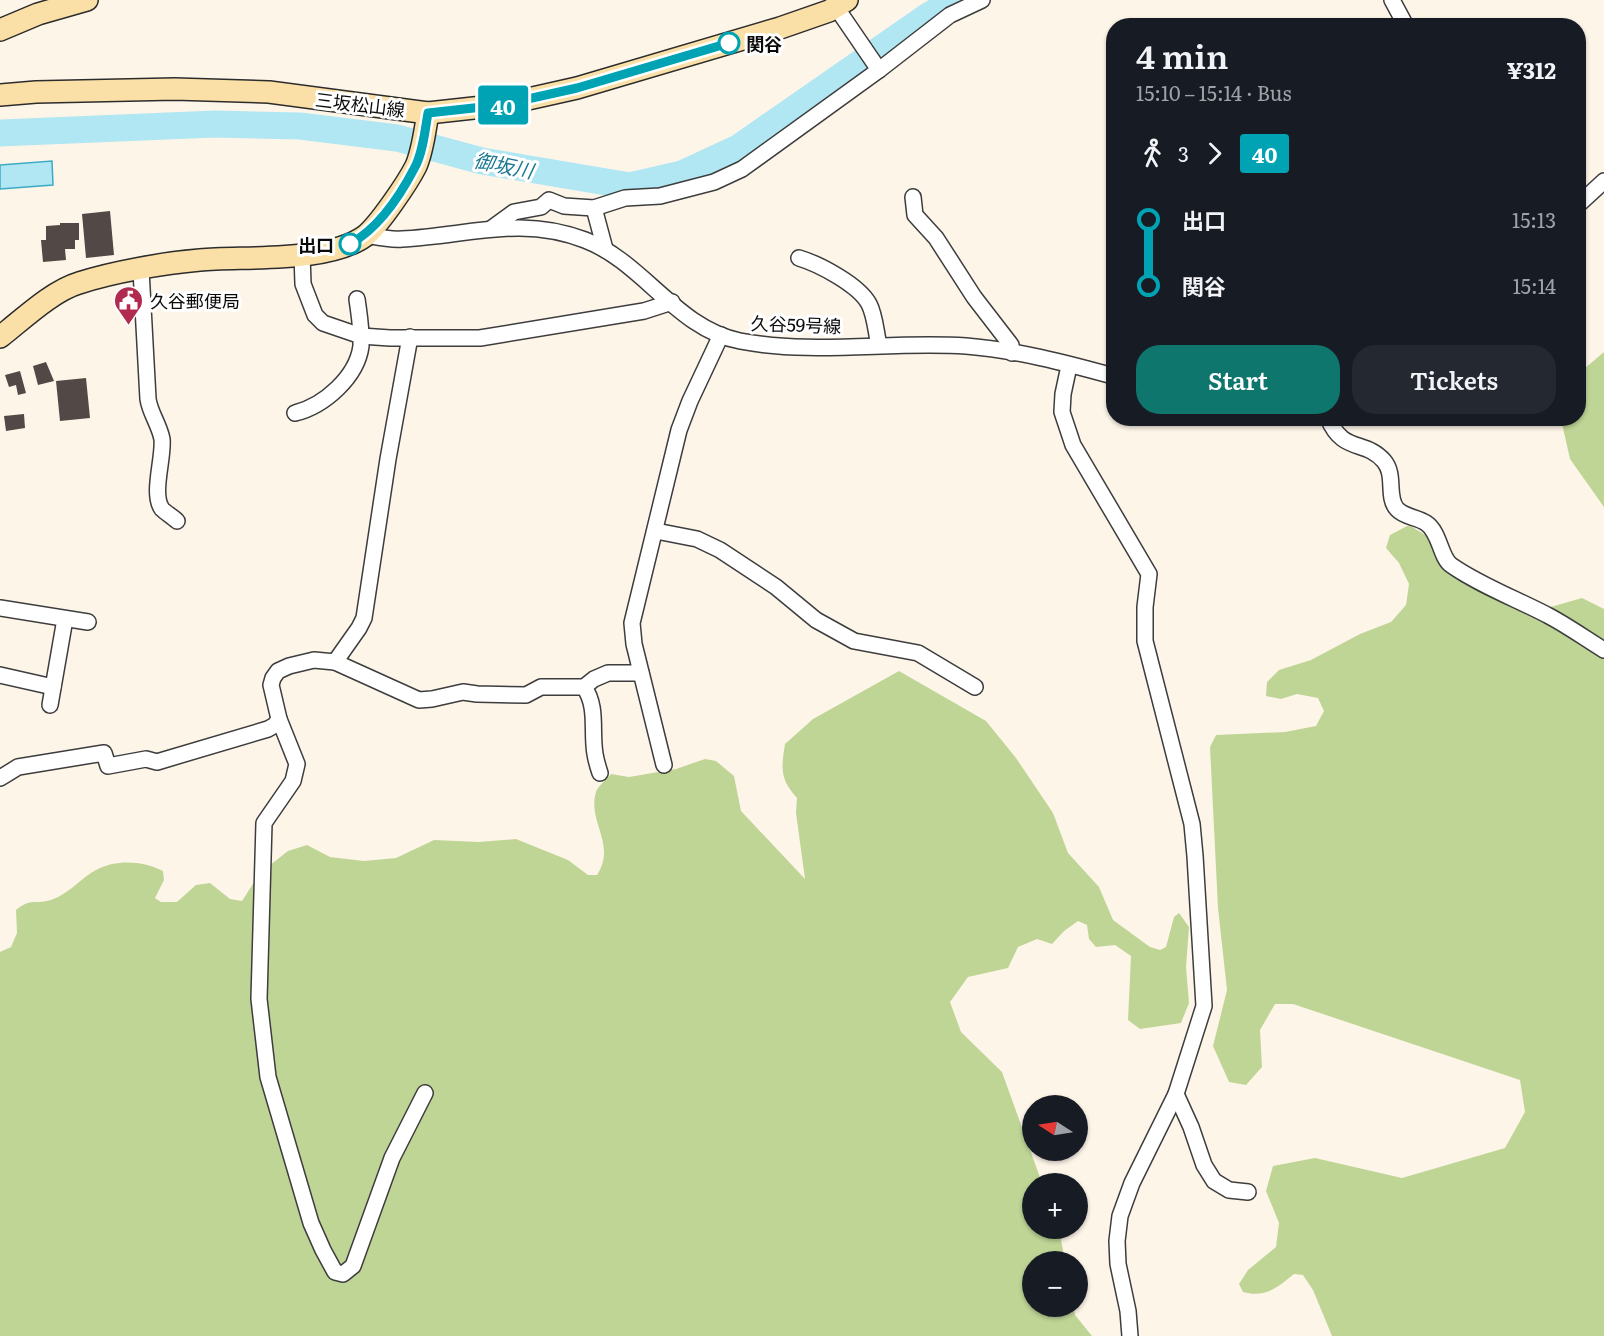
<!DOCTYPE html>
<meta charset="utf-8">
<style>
:root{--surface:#171b24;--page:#242831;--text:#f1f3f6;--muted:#9ea1a6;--accent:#0f766e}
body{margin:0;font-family:Literata,"Noto Sans JP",serif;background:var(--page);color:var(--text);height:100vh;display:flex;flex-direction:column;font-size:22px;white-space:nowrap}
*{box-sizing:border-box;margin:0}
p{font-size:20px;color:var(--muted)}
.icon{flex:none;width:33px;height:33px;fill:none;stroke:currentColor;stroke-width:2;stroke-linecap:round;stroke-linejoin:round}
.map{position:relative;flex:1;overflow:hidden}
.side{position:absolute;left:1106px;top:18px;width:480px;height:408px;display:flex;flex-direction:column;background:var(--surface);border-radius:24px;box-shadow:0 2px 4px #0004}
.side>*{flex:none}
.badge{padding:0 12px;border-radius:4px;font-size:21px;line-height:39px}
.needle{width:39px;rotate:282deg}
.controls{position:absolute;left:1022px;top:1095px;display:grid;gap:12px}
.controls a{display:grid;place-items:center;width:66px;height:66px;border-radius:50%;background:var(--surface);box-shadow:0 2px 4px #0004;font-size:30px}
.map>.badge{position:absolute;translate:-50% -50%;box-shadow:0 0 0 3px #fff}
.legs{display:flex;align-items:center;gap:9px;height:66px;padding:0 30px;font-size:20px}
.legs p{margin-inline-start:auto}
.overview{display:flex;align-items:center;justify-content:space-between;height:102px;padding:0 30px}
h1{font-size:33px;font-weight:600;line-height:45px}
.button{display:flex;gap:12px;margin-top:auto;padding:12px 30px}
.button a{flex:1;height:69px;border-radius:24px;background:var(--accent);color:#fff;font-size:24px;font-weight:600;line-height:69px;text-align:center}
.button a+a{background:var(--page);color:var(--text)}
ul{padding:0 30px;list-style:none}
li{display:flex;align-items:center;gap:21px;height:66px;font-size:22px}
li i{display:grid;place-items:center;width:9px;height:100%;margin:0 8px;background:currentColor}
li i::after{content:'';width:15px;height:15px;margin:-8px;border:4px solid;border-radius:50%;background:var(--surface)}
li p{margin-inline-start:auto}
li:first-child i{background:linear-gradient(#0000 50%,currentColor 0)}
li:last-child i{background:linear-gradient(currentColor 50%,#0000 0)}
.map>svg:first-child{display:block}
.forest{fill:#bfd596}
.water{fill:#b1e7f2;stroke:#3cabc5;stroke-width:1.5}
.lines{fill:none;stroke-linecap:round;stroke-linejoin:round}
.river{stroke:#b1e7f2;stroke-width:27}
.building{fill:#524947}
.minor-casing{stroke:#3d3d3d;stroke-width:18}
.secondary-casing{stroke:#2c2c2c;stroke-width:24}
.minor{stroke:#fff;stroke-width:15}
.secondary{stroke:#fae0a7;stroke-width:21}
.line-1-casing{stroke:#fff;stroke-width:14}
.line-1{stroke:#00a3b4;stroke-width:9}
.stop-1-dot{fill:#fff;stroke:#00a3b4;stroke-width:3}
.labels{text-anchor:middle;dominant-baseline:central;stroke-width:6;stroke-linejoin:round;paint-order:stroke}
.stop-label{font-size:18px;font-weight:bold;fill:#0a0a0a;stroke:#fff;text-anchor:start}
.street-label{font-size:18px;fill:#0a0a0a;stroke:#fff}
.poi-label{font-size:18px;fill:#0a0a0a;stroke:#fff;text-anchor:start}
.water-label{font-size:20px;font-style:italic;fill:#1c7893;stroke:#fff}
</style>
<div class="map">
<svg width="1604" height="1336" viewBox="0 0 1604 1336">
<rect width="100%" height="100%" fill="#fef5e9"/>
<g class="forest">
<path d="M1604 352V507L1570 459 1561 419 1578 418V374Z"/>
<path d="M1409 525 1427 536 1446 565 1540 610 1582 598 1604 609V1336H1332L1313 1290 1303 1275 1294 1274C1277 1288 1265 1298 1243 1292L1239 1284 1248 1270 1276 1247 1279 1223 1266 1191 1273 1166 1315 1158 1402 1178 1505 1148 1525 1112 1520 1080 1293 1004H1275L1260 1030 1262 1067 1246 1085 1229 1082 1213 1046 1227 990 1218 908 1210 747 1216 735 1285 732 1316 726 1324 711 1318 698 1297 694 1281 699 1266 696 1267 682 1279 670 1311 660 1360 634 1391 622 1406 605 1409 584 1399 563 1386 548 1390 535Z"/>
<path d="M899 671 986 721 1016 758 1053 813 1068 853 1099 887 1113 920 1150 947 1160 950 1166 947 1174 917 1179 913 1189 927 1186 967 1189 1003 1181 1023 1140 1029 1128 1020 1131 956 1115 945 1096 947 1089 939 1087 925 1078 921 1064 931 1052 944 1037 939 1018 947 1008 968 968 977 950 1002 961 1032 1002 1072 1042 1183 1032 1184V1228L1059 1229 1065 1261 1032 1262V1306L1073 1307 1075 1315 1092 1336H0V952L11 947 17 933 16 910C32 897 34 905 51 900 71 893 81 877 98 869 117 859 145 861 163 871L164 880 155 898 161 902H177L196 885 210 883 230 899 242 901 260 873 288 851 307 845 330 857 364 861 396 858 434 840 479 842 516 839 568 860 588 875H597C617 844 587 822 596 792 598 786 607 779 611 774L629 777 676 769 705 759 716 761 734 776 741 811 805 879 796 813 797 798C780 779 781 769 785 744L813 719Z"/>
</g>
<path class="water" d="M52 161 53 185 0 189V165Z"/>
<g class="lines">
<path class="river" d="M0 133 215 124 300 126 397 138 482 161 630 186 682 174 738 148 928 16 957 0"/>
</g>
<g class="building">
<path d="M110 211 114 255 86 258 82 214Z"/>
<path d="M60 223H79V240H75V249H65L66 260 43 262 41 240H46V226L60 225Z"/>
<path d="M46 362 54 381 38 385 33 366Z"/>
<path d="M20 371 26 393 18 395 16 385 9 387 5 375Z"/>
<path d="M86 378 90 418 60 421 56 381Z"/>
<path d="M24 414 25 428 6 431 4 416Z"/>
</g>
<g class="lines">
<defs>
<g id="minor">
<path d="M1392 0 1406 26"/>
<path d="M836 7 879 70"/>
<path d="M913 197 915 215 936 238 974 297 1011 345 1012 353"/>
<path d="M1578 205 1604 181"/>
<path d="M594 208 605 249"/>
<path d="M492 228 514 212 541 207 549 200 564 206 594 208 625 198 660 196 714 182 742 169 879 70 950 15 982 0"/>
<path d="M366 235C377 237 390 240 402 239 467 236 521 215 585 240 643 262 677 329 740 341 814 355 891 341 966 346 1016 350 1066 363 1113 376"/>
<path d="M302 254 303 284 315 315 323 323 361 336 390 338H480L644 311 672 302"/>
<path d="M799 258C819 264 859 285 869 304 875 315 876 333 879 345"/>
<path d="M141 270 148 399C150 413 159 424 162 439 164 458 151 494 162 509 166 513 173 517 177 521"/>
<path d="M1069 366 1063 394 1062 412 1073 445 1149 574 1145 607V641L1192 824 1195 856 1204 1006 1176 1094 1132 1183 1120 1216 1117 1241 1118 1264 1128 1311 1130 1336"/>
<path d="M295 413C324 406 357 377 361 346 362 330 359 314 357 299"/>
<path d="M1328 418C1343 454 1365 439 1384 461 1396 475 1386 497 1397 509 1404 517 1417 517 1426 523 1440 532 1440 557 1451 565 1479 585 1519 600 1549 616 1568 626 1586 639 1604 650"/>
<path d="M656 531 697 539 720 550 776 587 816 620 854 641 918 653 975 687"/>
<path d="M0 608 88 622"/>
<path d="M335 662 359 628 364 618 388 459 410 337"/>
<path d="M0 675 53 687"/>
<path d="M584 687C598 707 591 731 595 754 596 760 598 767 600 773"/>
<path d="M50 705 65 619"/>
<path d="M664 765 634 644 632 623 679 430 690 401 721 335"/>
<path d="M0 778 18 767 104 753 108 766 146 759 157 762 268 729 275 725 279 719"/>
<path d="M425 1093 392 1158 353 1266 343 1274 335 1272 323 1250 311 1223 268 1077 259 999 264 823 293 781 297 764 279 719 271 685 273 678 278 671 289 666 314 660 335 662 419 700 432 699 463 692 477 694 526 695 541 687H584L594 679 608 673H641"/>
<path d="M1176 1094 1191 1127 1204 1165 1214 1181 1229 1190 1248 1192"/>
</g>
<g id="secondary">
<path d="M0 30 38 14 87 0"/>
<path d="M0 95 36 92 175 89 269 92 428 113 501 105 577 88 780 28 829 11 847 0"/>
<path d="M0 337C22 320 52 291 79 283 113 272 164 263 200 260 245 256 328 263 365 236 379 225 408 182 416 166 423 150 425 129 428 113"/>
</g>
</defs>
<use href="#minor" class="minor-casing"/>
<use href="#secondary" class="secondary-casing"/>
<use href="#minor" class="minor"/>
<use href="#secondary" class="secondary"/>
</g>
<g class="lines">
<defs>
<path id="line-1" d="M350 244C379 228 400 196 415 167 423 152 425 130 428 113L501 105 577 88 729 43"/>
</defs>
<use href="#line-1" class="line-1-casing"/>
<use href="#line-1" class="line-1"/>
</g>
<defs>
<symbol id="civic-pin" viewBox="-11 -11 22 30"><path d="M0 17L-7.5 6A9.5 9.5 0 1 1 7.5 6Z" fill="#b12b4e" stroke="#fff"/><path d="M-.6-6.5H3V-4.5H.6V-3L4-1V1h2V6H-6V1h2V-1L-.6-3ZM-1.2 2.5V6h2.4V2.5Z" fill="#fff"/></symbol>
</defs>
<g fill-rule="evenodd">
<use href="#civic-pin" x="112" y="284" width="33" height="45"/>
</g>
<g class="stop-1-dot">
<circle cx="729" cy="43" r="10"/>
<circle cx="350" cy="244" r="10"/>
</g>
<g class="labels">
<g class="stop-label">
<text x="746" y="43">関谷</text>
<text x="334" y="244" text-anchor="end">出口</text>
</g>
<g class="street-label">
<text transform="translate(360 104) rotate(7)">三坂松山線</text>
<text transform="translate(796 324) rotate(2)">久谷59号線</text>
</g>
<g class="poi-label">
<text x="150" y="300">久谷郵便局</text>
</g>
<g class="water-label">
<text transform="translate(504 164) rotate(11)">御坂川</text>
</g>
</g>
</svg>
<div class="controls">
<a><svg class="needle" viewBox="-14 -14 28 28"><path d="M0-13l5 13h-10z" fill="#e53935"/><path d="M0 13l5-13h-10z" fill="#9ea1a6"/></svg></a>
<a>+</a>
<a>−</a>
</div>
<b class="badge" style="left:503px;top:105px;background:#00a3b4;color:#fff">40</b>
<section class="side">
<div class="overview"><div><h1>4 min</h1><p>15:10 – 15:14 · Bus</p></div><b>¥312</b></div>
<div class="legs"><svg class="icon" aria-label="walk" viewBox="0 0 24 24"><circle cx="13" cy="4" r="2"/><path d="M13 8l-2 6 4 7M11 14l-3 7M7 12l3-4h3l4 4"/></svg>3<svg class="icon" aria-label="forward" viewBox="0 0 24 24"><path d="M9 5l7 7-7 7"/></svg><b class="badge" style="background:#00a3b4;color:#fff">40</b></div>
<ul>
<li><i style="color:#00a3b4"></i><b>出口</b><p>15:13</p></li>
<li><i style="color:#00a3b4"></i><b>関谷</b><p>15:14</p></li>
</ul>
<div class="button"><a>Start</a><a>Tickets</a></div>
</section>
</div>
